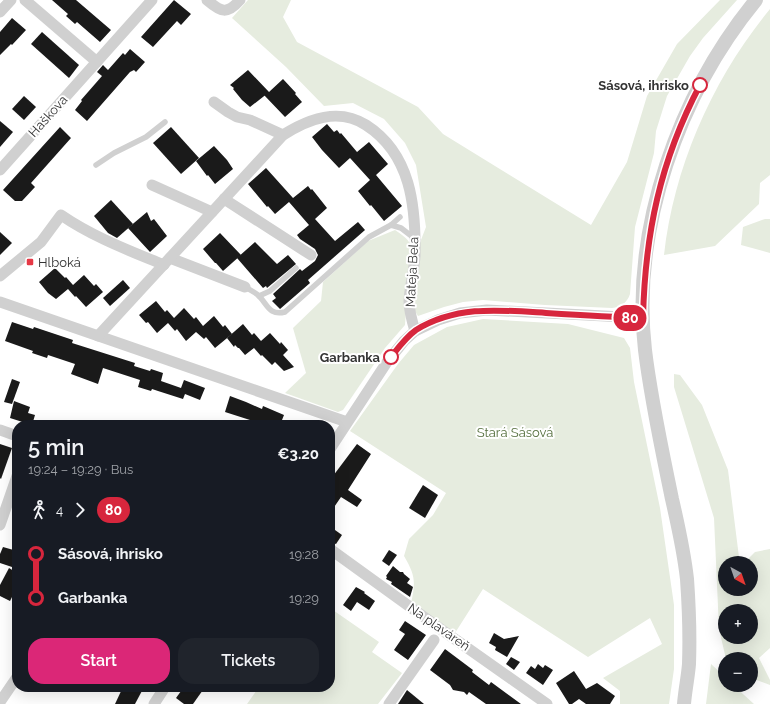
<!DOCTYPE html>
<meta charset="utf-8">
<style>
:root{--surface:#171b24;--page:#20242c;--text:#f1f3f6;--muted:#9ea1a6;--accent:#db2777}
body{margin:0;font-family:Raleway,sans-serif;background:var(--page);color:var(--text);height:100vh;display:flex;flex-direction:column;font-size:15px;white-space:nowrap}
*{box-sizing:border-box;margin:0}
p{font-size:13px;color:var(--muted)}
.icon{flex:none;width:22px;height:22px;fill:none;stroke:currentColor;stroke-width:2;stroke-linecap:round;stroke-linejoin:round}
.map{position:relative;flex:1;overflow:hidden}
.panel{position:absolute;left:12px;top:420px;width:323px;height:272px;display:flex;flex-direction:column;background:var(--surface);border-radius:16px;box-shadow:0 4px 16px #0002}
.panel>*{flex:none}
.badge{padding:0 8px;border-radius:13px;font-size:14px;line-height:26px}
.needle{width:26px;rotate:140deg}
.tools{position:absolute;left:718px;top:556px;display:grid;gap:8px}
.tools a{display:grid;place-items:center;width:40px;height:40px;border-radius:50%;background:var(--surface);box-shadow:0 4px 16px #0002;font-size:20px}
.map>.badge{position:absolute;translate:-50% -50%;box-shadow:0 0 0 2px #fff}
.legs{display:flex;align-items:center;gap:6px;height:44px;padding:0 16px;font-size:13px}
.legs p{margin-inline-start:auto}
.headline{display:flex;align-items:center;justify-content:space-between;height:68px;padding:0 16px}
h1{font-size:22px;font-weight:600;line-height:30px}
.button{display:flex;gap:8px;margin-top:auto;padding:8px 16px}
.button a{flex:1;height:46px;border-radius:16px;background:var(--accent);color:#fff;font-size:16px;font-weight:600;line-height:46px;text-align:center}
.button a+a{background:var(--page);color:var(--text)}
ul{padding:0 16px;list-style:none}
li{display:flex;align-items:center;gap:14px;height:44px;font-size:15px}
li i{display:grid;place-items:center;width:6px;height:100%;margin:0 5px;background:currentColor}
li i::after{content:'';width:10px;height:10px;margin:-5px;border:3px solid;border-radius:50%;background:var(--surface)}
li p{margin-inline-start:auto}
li:first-child i{background:linear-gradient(#0000 50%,currentColor 0)}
li:last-child i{background:linear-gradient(currentColor 50%,#0000 0)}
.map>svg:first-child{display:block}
.green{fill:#e6ecdf;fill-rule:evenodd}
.building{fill:#1a1a1a}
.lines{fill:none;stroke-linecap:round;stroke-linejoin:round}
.service{stroke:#d0d0d0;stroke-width:5.5}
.minor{stroke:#d0d0d0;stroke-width:11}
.tertiary{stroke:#d0d0d0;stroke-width:14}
.line-1-casing{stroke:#fff;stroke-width:9}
.line-1{stroke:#d7263d;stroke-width:6}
.stop-1-dot{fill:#fff;stroke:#d7263d;stroke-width:2}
.poi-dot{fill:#e63946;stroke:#fff;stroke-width:1.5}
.labels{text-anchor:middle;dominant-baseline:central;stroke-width:4;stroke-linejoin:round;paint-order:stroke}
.stop-label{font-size:13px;font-weight:bold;fill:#333;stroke:#fff;text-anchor:end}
.street-label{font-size:13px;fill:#333;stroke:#fff}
.poi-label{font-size:13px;fill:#333;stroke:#fff;text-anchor:start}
.park-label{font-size:13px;fill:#56703f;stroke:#fff}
</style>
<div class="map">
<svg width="770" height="704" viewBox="0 0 770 704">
<rect width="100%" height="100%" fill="#fff"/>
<g class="green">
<path d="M248 0H291L283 17 297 42 418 107 443 134 591 225 627 162 647 96 677 44 720 0H737L703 38 690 56 667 96 656 131 654 153 635 227 630 294C627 303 621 307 612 308L545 305 483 300 463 302 444 307 418 316 413 308 419 245 426 227 416 165 405 143 384 119 353 103 324 106 286 67 232 18Z"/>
<path d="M770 9V175L760 183 759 204 715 246 664 255C674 166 713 78 770 9Z"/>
<path d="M765 219H770V253L741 245 743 227Z"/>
<path d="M395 230C402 235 408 238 411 246L405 325 385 348 343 410 338 412 285 393 306 373 293 328 321 301 323 282 368 241Z"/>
<path d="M483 319 568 324 624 338 630 348 634 382 660 508 674 605V669L669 704H620V691L603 678 662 644 650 618 588 657 483 589 455 633 411 603C416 581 415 575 404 556L409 539 433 515 446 493 350 431 398 364 414 345 447 327Z"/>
<path d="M674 374 680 375 702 405 728 470 739 557 747 560 755 552 770 549V648L759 658 770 680V685L751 678V659H726L719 629 714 518 674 387ZM725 563H751V589H725ZM725 611H751V637H725Z"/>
<path d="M330 608 379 642 372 652 402 673 378 704H247L259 687H330Z"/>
<path d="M711 664 725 677V685H733L754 704H706Z"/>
</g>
<g class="building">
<path d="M52 0H76L111 30 100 42 77 22 75 24 66 16 68 14Z"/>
<path d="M174 0 191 14 181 25 177 21 153 47 141 37Z"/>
<path d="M12 18 26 30 12 45 11 44 0 55V32Z"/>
<path d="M42 32 79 65 69 78 31 44Z"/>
<path d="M130 49 145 62 136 72 134 70 130 72 87 121 75 110 82 101 81 100 102 76 97 72 103 65 108 70 123 53 125 55Z"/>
<path d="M248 70 269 92 283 79 296 93 295 94 302 102 285 117 264 95 268 93 250 107 242 100 233 89 234 88 230 85Z"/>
<path d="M24 96 36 107 24 120 12 109Z"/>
<path d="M0 121 13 132 0 147Z"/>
<path d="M327 124 334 132 337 130 340 134 341 133 357 152 369 142 388 164 376 175 402 206 384 221 371 205 370 206 358 191 370 180 350 158 339 168 322 150 312 137Z"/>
<path d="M60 127 71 138 31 183 35 187 22 201H15L3 190Z"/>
<path d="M171 127 199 158 181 174 153 143Z"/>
<path d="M214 146 227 160 233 169 215 184 208 175 207 176 196 161Z"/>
<path d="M266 168 293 198 308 186 311 190 312 189 327 208 315 219 335 241 358 222 365 230 308 280 310 283 280 309 272 301 276 298 273 294 300 269 302 271 315 261 318 255 315 249 300 239 297 235 309 225 289 202 275 214 268 206 267 207 248 184Z"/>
<path d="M111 200 133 224 117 238 108 233 94 216Z"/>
<path d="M147 212 151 221 154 219 167 236 150 252 128 228Z"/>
<path d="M0 232 12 243 0 255Z"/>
<path d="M220 233 241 255 223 271 216 263H215L203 249Z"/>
<path d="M255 242 277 264 288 255 296 264 267 288 266 286 263 288 237 258Z"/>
<path d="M55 268 65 278 66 277 73 285 84 275 94 286 96 284 103 292 86 307 76 296 75 297 68 289 56 299 48 293 39 282Z"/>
<path d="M123 280 130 288 110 306 103 298Z"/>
<path d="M156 301 165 312 167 310 174 318 184 308 194 319 196 317 203 326 214 316 223 327 225 325 232 334 215 348 206 337 204 339 196 332 186 341 177 329 175 331 168 323 157 333 148 322 146 323 139 315Z"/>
<path d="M12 322 33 329 34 327 73 340 72 343 135 363 134 366 150 371 151 369 163 373 161 381 181 388 184 380 205 388 200 400 185 394 183 399 158 391 152 389 151 391 138 387 140 380 103 368 98 384 71 374 75 364 48 355 47 358 32 353 33 351 5 341Z"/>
<path d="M243 324 252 335 254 333 261 341 270 333 280 344 281 342 288 350 283 355 294 367 284 371 275 362 272 365 262 355 261 356 254 348 245 355 239 348H238L235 345 234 347 227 338Z"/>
<path d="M12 379 20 382 12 404 4 402Z"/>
<path d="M230 396 246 402 262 409 263 406 284 415 280 425H248L250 420 225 412Z"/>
<path d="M14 401 30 407 28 413 35 415 32 425 10 418Z"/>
<path d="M0 444 12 448 1 479 0 478Z"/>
<path d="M357 444 371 454 348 490 362 500 357 507 341 497 330 513V480Z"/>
<path d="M423 485 438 495 425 518 409 508Z"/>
<path d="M335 530 342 535 336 544 330 542V537Z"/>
<path d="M3 547 17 551 12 567 0 563V554Z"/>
<path d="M389 550 397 555 389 566 382 561Z"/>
<path d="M393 566 400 572H403L404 574 410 579 407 583 413 587 410 597 391 584 392 582 386 579 387 577 386 576Z"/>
<path d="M9 568 17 573V587L10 601 0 596V585Z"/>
<path d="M356 587 365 592 364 593 375 601 369 610 357 602 351 611 343 605Z"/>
<path d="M405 621 426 635 408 660 394 650 405 634 399 630Z"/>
<path d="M494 633 504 639 519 636 507 657 495 650 496 647 489 643Z"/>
<path d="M445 649 473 670 472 672 489 685 491 682 521 704H486L469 692 467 695 464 692 453 690 450 685 430 670Z"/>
<path d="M511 657 520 662 514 670 506 664Z"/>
<path d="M538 664 543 668 545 665 553 670 543 685 526 673 531 666 535 669Z"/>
<path d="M574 671 586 689 597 683 615 696 610 704H586L579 699 572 704H569L556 683Z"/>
<path d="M123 687H144L135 704H115Z"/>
<path d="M184 687H205L193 704H184L176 698Z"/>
<path d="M407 690 424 704H398Z"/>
</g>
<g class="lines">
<g class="service">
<path d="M96 165 114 153 146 137 165 122"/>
<path d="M391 225 400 217"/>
<path d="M245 287C250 290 255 292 259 296 268 305 269 316 285 312L369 237 391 225 401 228 414 238"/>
<path d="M259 296 270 291 296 268"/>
</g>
<g class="minor">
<path d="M25 0 97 62"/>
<path d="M207 0C221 12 227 15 240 0"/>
<path d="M0 12 11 0"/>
<path d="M214 102 228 112 237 117 250 120 283 135"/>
<path d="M0 170 152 0"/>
<path d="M152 185 212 212"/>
<path d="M224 199 311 255"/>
<path d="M170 258 245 287"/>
<path d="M0 276 41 242 61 215C93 237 128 250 164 265"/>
<path d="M0 302 347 422"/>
<path d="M98 336 283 135C308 119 338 107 366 125 411 154 416 206 415 256 414 271 410 286 409 301 409 311 412 321 415 331"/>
<path d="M0 430 17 436"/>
<path d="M330 449 387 362 404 341 415 331 438 320 460 313 487 310 643 318"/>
<path d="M0 525 17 476"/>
<path d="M330 549 442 630 547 704"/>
<path d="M0 702 17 677"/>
<path d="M154 704 165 687"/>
<path d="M389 704 434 640"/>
</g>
<path class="tertiary" d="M684 704C685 691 688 677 689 664 690 636 689 607 687 579 684 552 678 525 672 499 662 450 651 400 645 350 631 228 679 94 756 0"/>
</g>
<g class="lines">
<defs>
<path id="line-1" d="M391 357C398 348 406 337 416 330 457 305 500 310 546 313 578 315 611 317 643 318 645 234 660 161 700 85"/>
</defs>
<use href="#line-1" class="line-1-casing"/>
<use href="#line-1" class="line-1"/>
</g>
<g class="stop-1-dot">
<circle cx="700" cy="85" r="7"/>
<circle cx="391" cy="357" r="7"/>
</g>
<rect class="poi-dot" x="26" y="258" width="8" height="8" rx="2"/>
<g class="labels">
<g class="stop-label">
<text x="689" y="85">Sásová, ihrisko</text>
<text x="380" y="357">Garbanka</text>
</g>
<g class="street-label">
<text transform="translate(48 116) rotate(-48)">Haškova</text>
<text transform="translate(412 272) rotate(-87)">Mateja Bela</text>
<text transform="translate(439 627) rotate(35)">Na plaváreň</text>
</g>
<g class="poi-label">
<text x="38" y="262">Hlboká</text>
</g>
<g class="park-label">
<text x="515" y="432">Stará Sásová</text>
</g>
</g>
</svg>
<div class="tools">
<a><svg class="needle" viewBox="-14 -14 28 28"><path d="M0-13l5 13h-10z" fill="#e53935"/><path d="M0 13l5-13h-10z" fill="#9ea1a6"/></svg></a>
<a>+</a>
<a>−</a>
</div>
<b class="badge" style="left:630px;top:318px;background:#d7263d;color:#fff">80</b>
<section class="panel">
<div class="headline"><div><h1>5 min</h1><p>19:24 – 19:29 · Bus</p></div><b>€3.20</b></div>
<div class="legs"><svg class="icon" aria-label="walk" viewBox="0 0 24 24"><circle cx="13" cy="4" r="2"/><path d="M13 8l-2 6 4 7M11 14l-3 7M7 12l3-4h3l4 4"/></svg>4<svg class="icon" aria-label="forward" viewBox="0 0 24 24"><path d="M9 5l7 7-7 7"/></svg><b class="badge" style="background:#d7263d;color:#fff">80</b></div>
<ul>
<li><i style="color:#d7263d"></i><b>Sásová, ihrisko</b><p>19:28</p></li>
<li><i style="color:#d7263d"></i><b>Garbanka</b><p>19:29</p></li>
</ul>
<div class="button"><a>Start</a><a>Tickets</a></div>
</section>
</div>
